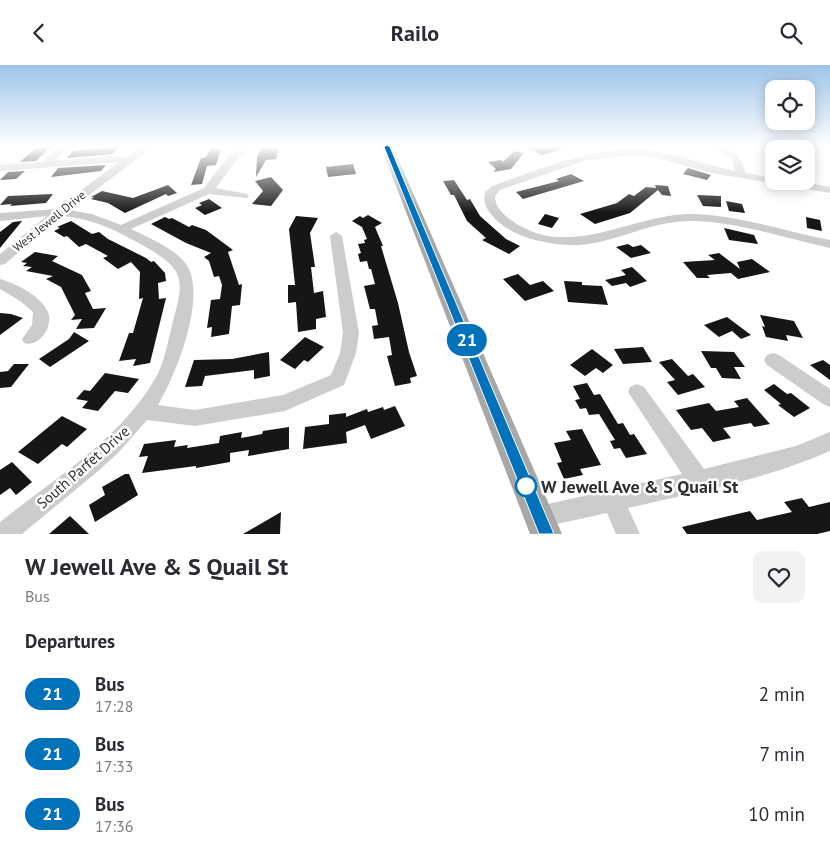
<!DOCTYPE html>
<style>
:root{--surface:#fff;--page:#f2f2f3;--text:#2b2b33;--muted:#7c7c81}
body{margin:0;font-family:"PT Sans",sans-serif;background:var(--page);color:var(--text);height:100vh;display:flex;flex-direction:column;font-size:19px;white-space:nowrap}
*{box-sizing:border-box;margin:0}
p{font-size:16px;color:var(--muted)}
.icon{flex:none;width:28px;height:28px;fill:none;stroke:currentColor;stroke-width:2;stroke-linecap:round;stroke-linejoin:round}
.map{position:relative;height:469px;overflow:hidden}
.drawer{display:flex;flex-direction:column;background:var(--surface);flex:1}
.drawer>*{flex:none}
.badge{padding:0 10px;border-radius:16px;font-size:18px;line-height:32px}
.tools{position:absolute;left:765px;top:15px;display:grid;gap:10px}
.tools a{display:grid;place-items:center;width:50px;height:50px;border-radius:10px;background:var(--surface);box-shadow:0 2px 12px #0003;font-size:25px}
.map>.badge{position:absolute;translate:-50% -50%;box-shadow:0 0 0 2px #fff}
h2{padding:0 25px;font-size:19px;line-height:45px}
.round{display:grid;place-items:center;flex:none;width:52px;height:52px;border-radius:10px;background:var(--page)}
.headline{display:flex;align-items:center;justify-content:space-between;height:85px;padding:0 25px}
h1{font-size:24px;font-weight:600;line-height:38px}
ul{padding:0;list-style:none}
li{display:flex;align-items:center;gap:15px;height:60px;padding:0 25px}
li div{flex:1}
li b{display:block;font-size:19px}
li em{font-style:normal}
li .badge{min-width:55px;font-weight:700;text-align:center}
header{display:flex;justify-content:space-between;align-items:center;height:65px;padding:0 25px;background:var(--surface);font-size:22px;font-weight:600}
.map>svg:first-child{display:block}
.building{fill:#161616}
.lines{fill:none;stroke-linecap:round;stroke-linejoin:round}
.minor{fill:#ccc;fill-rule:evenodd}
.major{fill:#a7a7a7;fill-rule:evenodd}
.line{fill:#0072bc;stroke:#fff}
.stop-dot{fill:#fff;stroke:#0072bc;stroke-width:2.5}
.labels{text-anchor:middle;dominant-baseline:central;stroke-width:5;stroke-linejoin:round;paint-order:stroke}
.far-street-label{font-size:12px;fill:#2f2f2f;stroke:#fff}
.street-label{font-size:15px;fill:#2f2f2f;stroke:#fff}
.near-stop-label{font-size:18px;font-weight:bold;fill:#2f2f2f;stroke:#fff;text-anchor:start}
</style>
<header><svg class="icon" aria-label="back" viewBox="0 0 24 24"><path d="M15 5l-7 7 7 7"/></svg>Railo<svg class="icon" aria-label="search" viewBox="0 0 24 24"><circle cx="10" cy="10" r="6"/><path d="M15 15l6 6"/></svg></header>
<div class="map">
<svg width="830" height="469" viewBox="0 0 830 469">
<rect width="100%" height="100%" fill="#fff"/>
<g class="building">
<path d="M37 82H51L36 96 20 97Z"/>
<path d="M118 82 113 89 67 93 73 86Z"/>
<path d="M261 82H279L276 94 266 95 256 112 257 92Z"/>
<path d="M527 82H562V84L542 90Z"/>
<path d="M211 83H221L216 100 207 101 202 119 191 120 201 93 206 92Z"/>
<path d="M514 86 524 88 511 104 493 107 496 104 488 97 501 95 503 97Z"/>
<path d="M353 99 356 109 328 112 326 102Z"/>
<path d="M106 100 101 106 51 112 58 103Z"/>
<path d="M688 103 711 110 707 115 683 109Z"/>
<path d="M25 106 16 114 0 115 8 107Z"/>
<path d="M571 109 584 116 523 134 516 127 559 116 556 114Z"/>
<path d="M271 112 283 125 271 141 252 139 263 126 255 116Z"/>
<path d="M454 115 467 135 470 134 480 151 506 174 520 181 509 189 482 175 486 173 467 156 454 130H451L443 116Z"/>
<path d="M168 120 177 128 168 131 166 129 125 148 108 138 91 134 94 132H91L102 126 133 133Z"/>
<path d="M655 120 668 121 671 131 662 130 658 125 630 148 595 159 580 149 617 138 629 129 634 131 646 122 656 123Z"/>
<path d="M53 129 46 138 10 141 12 139 0 140 8 131Z"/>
<path d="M697 130 721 131V142L703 141Z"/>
<path d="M209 134 222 143 205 150 195 143 202 140 199 138Z"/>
<path d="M726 136 742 139 745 148 729 146Z"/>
<path d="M545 149 559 153 552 163 538 159Z"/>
<path d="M368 150 382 158 375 162 383 181H381L398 238 409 287 417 311 410 313 411 318 395 321 387 291 392 290 389 272 374 274 372 261 378 260 375 244H370L364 221 375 219 371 204H369L367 196 360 197 358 189 361 188 358 179 365 178 364 175 367 174 362 162 352 156 360 151 363 153Z"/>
<path d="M296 151 318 153 310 168 315 202H311L314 228 323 226 326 252 316 254V264L298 267 296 237 288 238V220H295L289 164Z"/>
<path d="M165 152 169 154 172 153 189 162 192 160 206 165 233 185 228 187 239 220 242 219 240 240 232 241 229 269 211 272 212 262 207 263 211 235 220 234 222 220 219 211 214 212 209 196 204 192 211 188 186 178 151 159Z"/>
<path d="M806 152 820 155 822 166 807 163Z"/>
<path d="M22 156 0 183V167L13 157Z"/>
<path d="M71 156 92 169 99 167 108 174 146 193 151 197 154 196 165 208 166 216 158 218 159 234 166 233 150 298 133 301 136 294 119 296 129 268H133L143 233 139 234 140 207 131 197 118 204 103 193 108 191 86 179 79 182 67 171 64 172 54 166 60 163 57 162Z"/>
<path d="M724 163 754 170 758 179 729 175Z"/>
<path d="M628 179 633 182 641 180 651 188 631 193 616 182Z"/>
<path d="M35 187 58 191 52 196 82 210 91 226 85 228 93 244 106 243 94 263 76 264 82 254 71 255 75 250 61 222 46 214 53 211 26 206 32 202 23 201 27 198 21 197Z"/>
<path d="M719 188 740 204 737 197 752 194 770 207 738 214 731 208 707 210 710 213H697L683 197 715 195 708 190Z"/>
<path d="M632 202 647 216 630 222 626 218 612 221 605 215 626 210 621 205Z"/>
<path d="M518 209 530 220 543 216 554 226 525 236 503 214Z"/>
<path d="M564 216 582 217V220L602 221 608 240 568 237Z"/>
<path d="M0 248 11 249 23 253 0 270Z"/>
<path d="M760 250 794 256 803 273 786 270 788 276 766 272 762 261 765 262Z"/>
<path d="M727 252 751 270 741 274 732 266 719 272 704 260Z"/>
<path d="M74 267 89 276 50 302 39 294 69 274Z"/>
<path d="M305 272 324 282 308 297 304 295 295 304 280 295Z"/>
<path d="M643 282 652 297 623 299 614 284Z"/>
<path d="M592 284 613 300 603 308 596 303 585 311 570 300Z"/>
<path d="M701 286 734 287 745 302H734L741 314 722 313 716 303H711Z"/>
<path d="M269 287 270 311 254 314V305L205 311 202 321 185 322 194 295 232 294Z"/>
<path d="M672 294 688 311 693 309 705 322 678 330 667 317 675 315 659 297Z"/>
<path d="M823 295 830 300V315L810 300Z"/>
<path d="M14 299H29L11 322 0 323V307L8 306Z"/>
<path d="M105 308 139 314 128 328 115 326 98 346 82 343 88 336 76 334 84 325 90 326Z"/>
<path d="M587 318 594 330 600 329 618 359 623 358 630 370 634 369 647 389 626 393 620 383 614 384 610 376 615 375 599 349 589 350 586 343 580 344 575 335 580 334 573 321Z"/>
<path d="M774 319 787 329 791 328 810 343 794 352 778 340 781 339 764 325Z"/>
<path d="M747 333 770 359 754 362 751 358 723 363 731 373 713 377 702 363 691 365 676 345 709 338 716 346 739 342 734 336Z"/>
<path d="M395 341 405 361 371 374 365 360 346 367 347 378 303 384 305 362 329 359V350L346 348V352L367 344 368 347 383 342 384 345Z"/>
<path d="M62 351 87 364 67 382 62 379 38 399 18 387Z"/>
<path d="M289 362V384L248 391 249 385 230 388V397L196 403V401L142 408 148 391 139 392 144 379 176 375 174 382 188 380 187 383 219 378 220 371 242 367 241 373 262 369 263 366Z"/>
<path d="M582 364 601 400 580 404 583 410 564 414 557 398 562 397 554 378 571 375 566 366Z"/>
<path d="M12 397 32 417 16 430 10 423 0 430V405Z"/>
<path d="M125 409H129L138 430 95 457 89 440 105 430 102 422Z"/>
<path d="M802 433 809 442 830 437V466L817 469H687L682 462 750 446 757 455 792 447 784 437Z"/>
<path d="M281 447 280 469H243Z"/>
<path d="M70 451 89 469H49Z"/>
</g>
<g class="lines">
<g class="minor">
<path d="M58 82H69L55 96 110 91 127 92 142 82H153L69 145 92 149 121 160 204 123 226 94 239 82H250L234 98 216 123 247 129 249 131 247 133 209 129 131 164C149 173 174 183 186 199 208 230 176 310 158 340L195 345 283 330 331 310 340 288 343 268 330 171 336 167 342 171 359 268 356 288 344 320 285 346 195 361 147 355 118 388 97 407 22 469H0V457C54 414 119 375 155 314 165 297 168 275 173 256 184 217 185 205 149 184 122 168 93 153 61 151L5 199 0 200V189L47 151 0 156V148L56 144 119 97 0 106V100L42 97Z"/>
<path d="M715 82C735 82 740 91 746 108L774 113V116H798L830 122V128L712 108 654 92 632 90 587 95 500 125 495 131C495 142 503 149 511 155 570 198 632 147 695 149 741 151 785 166 830 175V183C785 173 742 158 696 156 652 155 628 173 588 179 570 182 553 179 535 175 521 171 506 165 495 154 488 146 482 138 485 127L492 121C544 103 598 78 654 86 682 90 708 101 735 106L732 94Z"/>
<path d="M0 214C17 219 40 230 48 247 54 261 39 283 24 278L22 274 32 260 33 247 20 236 0 224Z"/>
<path d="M773 288 779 290 830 324V342L823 339 767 300 764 295 767 290Z"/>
<path d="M637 319 644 322 704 404 796 381 830 367V386C767 414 696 427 628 443L640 469H616L607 448 539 463 531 460 528 452 531 444 539 441 682 409 628 327 630 322Z"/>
</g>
<path class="major" d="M381 82H393L562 469H530Z"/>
</g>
<linearGradient id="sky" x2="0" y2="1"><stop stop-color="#9dc4e8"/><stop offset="0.55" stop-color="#fff"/><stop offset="1" stop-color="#fff" stop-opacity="0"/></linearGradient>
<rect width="830" height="148" fill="url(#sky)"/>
<path class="line" d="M387 80 390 82 554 469H539L384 82Z"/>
<circle class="stop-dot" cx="526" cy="421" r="10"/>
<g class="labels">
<g class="far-street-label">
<text transform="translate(49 156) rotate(-39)">West Jewell Drive</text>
</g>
<g class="street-label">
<text transform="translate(83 402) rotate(-41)">South Parfet Drive</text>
</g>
<g class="near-stop-label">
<text x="541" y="421">W Jewell Ave &amp; S Quail St</text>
</g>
</g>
</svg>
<div class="tools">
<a><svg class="icon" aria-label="locate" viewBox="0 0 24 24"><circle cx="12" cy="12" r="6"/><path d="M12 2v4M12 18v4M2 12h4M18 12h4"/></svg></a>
<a><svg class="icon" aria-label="layers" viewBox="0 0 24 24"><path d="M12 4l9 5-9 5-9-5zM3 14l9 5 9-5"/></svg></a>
</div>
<b class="badge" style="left:467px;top:275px;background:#0072bc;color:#fff">21</b>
</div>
<section class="drawer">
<div class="headline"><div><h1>W Jewell Ave &amp; S Quail St</h1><p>Bus</p></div><a class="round"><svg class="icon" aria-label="heart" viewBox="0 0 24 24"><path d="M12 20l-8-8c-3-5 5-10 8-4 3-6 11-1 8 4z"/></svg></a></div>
<h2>Departures</h2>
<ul>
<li><span class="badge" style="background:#0072bc;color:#fff">21</span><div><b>Bus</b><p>17:28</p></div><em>2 min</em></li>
<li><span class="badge" style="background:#0072bc;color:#fff">21</span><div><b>Bus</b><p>17:33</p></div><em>7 min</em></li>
<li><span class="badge" style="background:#0072bc;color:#fff">21</span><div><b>Bus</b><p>17:36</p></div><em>10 min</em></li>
</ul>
</section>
